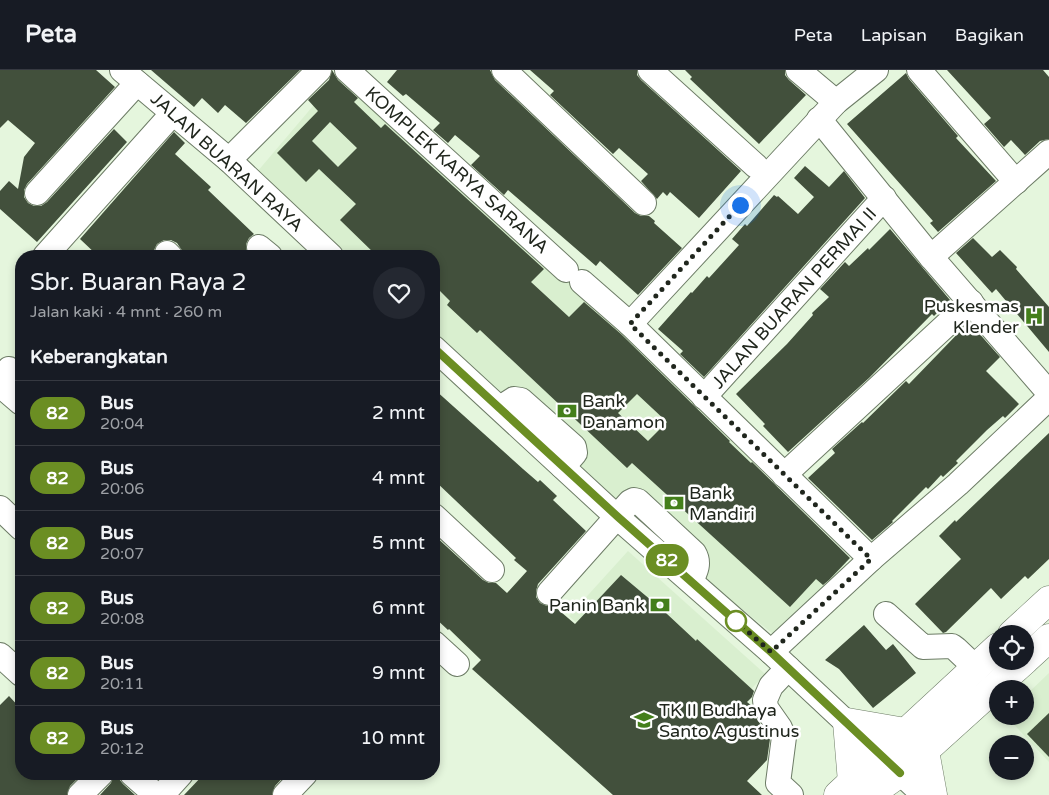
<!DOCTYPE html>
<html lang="id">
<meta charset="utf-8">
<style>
:root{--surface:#171b24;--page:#242831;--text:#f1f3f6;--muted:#9ea1a6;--line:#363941}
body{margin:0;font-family:"Varela Round",sans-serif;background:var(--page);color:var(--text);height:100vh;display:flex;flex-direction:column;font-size:19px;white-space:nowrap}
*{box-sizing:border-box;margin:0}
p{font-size:16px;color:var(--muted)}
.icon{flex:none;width:28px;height:28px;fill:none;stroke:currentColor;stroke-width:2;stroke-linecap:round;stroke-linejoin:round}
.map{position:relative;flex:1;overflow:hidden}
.sheet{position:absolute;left:15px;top:180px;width:425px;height:530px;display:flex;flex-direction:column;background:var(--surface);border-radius:20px;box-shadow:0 2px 8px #0003}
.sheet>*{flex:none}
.badge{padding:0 10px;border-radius:16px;font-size:18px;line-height:32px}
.buttons{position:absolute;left:989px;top:555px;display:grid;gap:10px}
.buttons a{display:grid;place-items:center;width:45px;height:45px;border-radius:50%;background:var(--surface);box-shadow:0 2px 8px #0003;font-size:25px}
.you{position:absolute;width:25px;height:25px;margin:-12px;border:4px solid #fff;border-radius:50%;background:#1a73e8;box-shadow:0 0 0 8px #1a73e833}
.map>.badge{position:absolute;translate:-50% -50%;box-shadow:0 0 0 2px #fff}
h2{padding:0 15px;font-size:19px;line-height:45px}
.round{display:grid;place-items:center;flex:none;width:52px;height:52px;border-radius:26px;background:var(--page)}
.overview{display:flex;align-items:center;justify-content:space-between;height:85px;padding:0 15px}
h1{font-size:24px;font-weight:600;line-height:38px}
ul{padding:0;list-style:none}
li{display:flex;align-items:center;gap:15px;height:65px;padding:0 15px;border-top:1px solid var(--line)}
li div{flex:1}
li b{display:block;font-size:19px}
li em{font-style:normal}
li .badge{min-width:55px;font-weight:700;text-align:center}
header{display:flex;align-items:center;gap:30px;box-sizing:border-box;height:70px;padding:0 25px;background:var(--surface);border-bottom:1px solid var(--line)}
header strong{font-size:24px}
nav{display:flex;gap:28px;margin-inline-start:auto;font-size:18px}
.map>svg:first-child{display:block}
.built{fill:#d9efcf}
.building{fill:#42503c;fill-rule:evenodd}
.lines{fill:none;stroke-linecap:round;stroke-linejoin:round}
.minor-casing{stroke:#6d7c66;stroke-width:26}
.major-casing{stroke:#6d7c66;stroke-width:29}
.minor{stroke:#fff;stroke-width:24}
.major{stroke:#fff;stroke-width:28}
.line-casing{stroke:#fff;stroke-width:11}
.line{stroke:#6b8e23;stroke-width:8}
.walk{stroke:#20261d;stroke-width:5;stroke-dasharray:0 9}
.stop-dot{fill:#fff;stroke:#6b8e23;stroke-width:2.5}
.labels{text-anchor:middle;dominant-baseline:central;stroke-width:5;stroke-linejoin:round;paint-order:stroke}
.street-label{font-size:18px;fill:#20261d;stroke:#fff}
.poi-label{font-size:18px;fill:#20261d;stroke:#fff;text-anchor:start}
</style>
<header>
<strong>Peta</strong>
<nav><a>Peta</a><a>Lapisan</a><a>Bagikan</a></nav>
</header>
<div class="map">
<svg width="1049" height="725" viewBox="0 0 1049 725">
<rect width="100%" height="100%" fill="#e5f6dd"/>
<g class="built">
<path d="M341 3 638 266 850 497 778 568 543 378 434 273V186H345L257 102Z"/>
<path d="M628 481 765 604 706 670 569 546Z"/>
<path d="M1049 603V692L1006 646H1025V626Z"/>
</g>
<g class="building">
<path d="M0 0H96L115 17 27 114 24 120V127L28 133 34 136H41L47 132 114 59 127 72 37 172 0 139V121L9 111 18 119 24 87 35 73 8 50 0 58Z"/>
<path d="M151 0H300L246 53 225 35 218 43 202 28 194 37Z"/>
<path d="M332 0 338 10 358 28 354 32 381 58 385 54 544 199 531 212 569 247 584 232 621 264 730 371 729 372 751 393 752 392 850 488 829 510 823 515 816 509 790 537 632 393 627 398 480 260 477 263 447 235 450 231 434 215V186H377L340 150 356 134 319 99 306 112 277 83 318 41 308 30 329 10ZM330 52 357 78 338 97 312 71ZM637 324 667 352 648 371 618 343Z"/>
<path d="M397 0H490L495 10 635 143 641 146H649L655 151 654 153 682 178 638 225 600 191 596 196 508 120 504 125 471 95 480 86 455 65 448 73 433 60 440 53 406 24 403 26 387 12Z"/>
<path d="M530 0H637V5L641 10 741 101 699 148 670 122 667 126 663 122 657 129 641 111 648 104 619 78 613 84 550 25 554 21Z"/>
<path d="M685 0H785V5L789 10 806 25 759 74 690 9 692 7Z"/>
<path d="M947 0H1043L1049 7V69L1040 71 1025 85 1011 70 1004 77 984 54 991 48Z"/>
<path d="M906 3 909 9 958 66 956 68 996 111 938 162 930 153 933 151 847 54Z"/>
<path d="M174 62 185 73 175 84 211 117 208 120 254 164 249 168 246 174 247 183 243 186H183V182L177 173 171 170H164L157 174 154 180V186H98L80 169Z"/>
<path d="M805 96 829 117 844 101 865 128 704 307 680 284 683 281 658 259 691 222 692 223 707 206 709 208 739 175 732 169 745 154 747 156 774 125 777 127 778 126 798 144 814 127 794 108Z"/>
<path d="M890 159 950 230 934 246 932 244 869 308 788 382 763 356 765 354 736 324 787 274 813 245 812 243 829 227 820 219 845 192 849 196 868 178 869 180Z"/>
<path d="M973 168 992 187 1000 180 1017 197 1016 199 1049 237V282L996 219 992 223 956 183Z"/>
<path d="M969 252 1000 287 986 301 1019 334 1005 348 1003 346 987 360 956 391 958 393 943 407 941 405 928 419 926 417 892 451 893 452 872 470 808 408 835 383 832 379 862 352 863 353 906 311 909 314Z"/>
<path d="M434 319 523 399 538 412 540 410 557 426 553 430 586 461 538 514 536 521V527L540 533 547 536H554L575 554 621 505 652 531V530L696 571 697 569 754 621 752 627 747 632 752 636 755 646 770 669 767 690 747 711 762 725H613L472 599 481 590 449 559 448 560 434 547V465L483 510 489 513H496L507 523 527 501 514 490 516 488 434 410Z"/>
<path d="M1049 363V489L1028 509 1025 506 1001 529 991 518 946 562 943 563 915 534 961 489 939 466 955 450 956 452Z"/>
<path d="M864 555 886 580 893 574 916 603 873 638 839 599 825 590Z"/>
<path d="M9 626 21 639V704H82L70 716 67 725H0V635Z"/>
<path d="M1049 643V687L1027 664Z"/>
<path d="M114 704H119V709L123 714 135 725H100L111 713Z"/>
<path d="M204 704H286L275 716 272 725H184Z"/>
</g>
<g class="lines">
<defs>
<g id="minor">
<path d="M122 0 229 90 331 186"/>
<path d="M347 0 566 200"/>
<path d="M504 0 644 133"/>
<path d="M650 0 756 96"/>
<path d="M798 0 836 32"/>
<path d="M919 0 1016 112"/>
<path d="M819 49 931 187 1049 323"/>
<path d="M229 90 319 0"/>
<path d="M37 123 137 13"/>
<path d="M259 177 270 186"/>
<path d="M167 183 170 186"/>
<path d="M45 186 173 43"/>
<path d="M931 187 1049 82"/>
<path d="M582 212 630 254 871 489"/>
<path d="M630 254 836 32 876 0"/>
<path d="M434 278 617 447 771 582 924 725"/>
<path d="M9 299 21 310"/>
<path d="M0 315 21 333"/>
<path d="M704 327 884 128"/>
<path d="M500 338 514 329 521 330 574 377 575 383 563 397"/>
<path d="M784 405 971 232"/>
<path d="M0 438 21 458"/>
<path d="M434 446 492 500"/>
<path d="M549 523 630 432 634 430 638 431 694 483C700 493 696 501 691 511"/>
<path d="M886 544 923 577 952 576 956 579 975 597"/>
<path d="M434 573 457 594"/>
<path d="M771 582 871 489 958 414 1049 328"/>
<path d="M0 585 21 604"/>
<path d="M788 598 771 616 765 630 766 638 780 658 784 667 778 713 791 725"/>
<path d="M132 704 156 725"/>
<path d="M80 725 101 704"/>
<path d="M162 725 181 704"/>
<path d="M285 725 305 704"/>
</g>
<g id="major">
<path d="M1012 564 1049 530"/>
<path d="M1025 590 1049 568"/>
<path d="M925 681 933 725"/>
<path d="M852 712 847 652 905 662"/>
<path d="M838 725 998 577"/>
<path d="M869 725 900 703 1024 591"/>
</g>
</defs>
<use href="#minor" class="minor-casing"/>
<use href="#major" class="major-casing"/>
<use href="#minor" class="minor"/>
<use href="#major" class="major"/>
</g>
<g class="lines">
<defs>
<path id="line" d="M434 278 618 447 771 582 900 703"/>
</defs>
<use href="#line" class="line-casing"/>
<use href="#line" class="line"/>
<path class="walk" d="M736 551 771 582 871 489 630 254 740 135"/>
</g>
<defs>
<symbol id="hospital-bare" viewBox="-9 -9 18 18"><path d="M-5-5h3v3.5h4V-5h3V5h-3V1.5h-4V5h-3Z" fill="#447f1b" stroke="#fff" stroke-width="2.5" paint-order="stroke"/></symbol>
<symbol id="bank-bare" viewBox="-9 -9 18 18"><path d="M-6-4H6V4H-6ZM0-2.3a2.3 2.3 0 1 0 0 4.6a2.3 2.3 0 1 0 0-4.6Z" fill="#447f1b" stroke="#fff" stroke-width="2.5" paint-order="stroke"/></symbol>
<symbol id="school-bare" viewBox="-9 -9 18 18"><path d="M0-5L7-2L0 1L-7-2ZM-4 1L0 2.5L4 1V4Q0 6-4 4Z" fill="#447f1b" stroke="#fff" stroke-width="2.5" paint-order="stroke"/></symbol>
</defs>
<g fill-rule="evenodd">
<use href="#hospital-bare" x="1020" y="232" width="28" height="28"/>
<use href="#bank-bare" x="553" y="327" width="28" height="28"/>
<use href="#bank-bare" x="660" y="419" width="28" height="28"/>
<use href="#bank-bare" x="646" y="521" width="28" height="28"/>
<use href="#school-bare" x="630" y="636" width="28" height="28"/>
</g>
<circle class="stop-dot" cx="736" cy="551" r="10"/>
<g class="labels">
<g class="street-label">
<text transform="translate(227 92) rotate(42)">JALAN BUARAN RAYA</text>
<text transform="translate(457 100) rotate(42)">KOMPLEK KARYA SARANA</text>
<text transform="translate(794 228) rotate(-48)">JALAN BUARAN PERMAI II</text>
</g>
<g class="poi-label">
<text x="1019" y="236" text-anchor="end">Puskesmas<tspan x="1019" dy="21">Klender</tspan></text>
<text x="582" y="331">Bank<tspan x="582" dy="21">Danamon</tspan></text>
<text x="689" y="423">Bank<tspan x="689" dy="21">Mandiri</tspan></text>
<text x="645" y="535" text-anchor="end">Panin Bank</text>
<text x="659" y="640">TK II Budhaya<tspan x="659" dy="21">Santo Agustinus</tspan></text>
</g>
</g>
</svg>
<div class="buttons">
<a><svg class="icon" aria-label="locate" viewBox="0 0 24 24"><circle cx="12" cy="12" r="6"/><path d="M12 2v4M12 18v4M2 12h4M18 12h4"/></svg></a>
<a>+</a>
<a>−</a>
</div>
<div class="you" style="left:740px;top:135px"></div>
<b class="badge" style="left:667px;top:490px;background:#6b8e23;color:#fff">82</b>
<section class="sheet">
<div class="overview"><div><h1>Sbr. Buaran Raya 2</h1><p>Jalan kaki · 4 mnt · 260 m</p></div><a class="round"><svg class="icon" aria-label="heart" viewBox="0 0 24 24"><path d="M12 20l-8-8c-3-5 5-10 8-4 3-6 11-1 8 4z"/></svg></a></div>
<h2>Keberangkatan</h2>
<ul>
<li><span class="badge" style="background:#6b8e23;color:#fff">82</span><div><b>Bus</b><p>20:04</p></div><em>2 mnt</em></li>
<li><span class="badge" style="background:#6b8e23;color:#fff">82</span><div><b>Bus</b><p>20:06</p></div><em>4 mnt</em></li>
<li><span class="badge" style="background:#6b8e23;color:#fff">82</span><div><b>Bus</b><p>20:07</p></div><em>5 mnt</em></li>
<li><span class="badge" style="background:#6b8e23;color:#fff">82</span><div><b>Bus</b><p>20:08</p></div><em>6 mnt</em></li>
<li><span class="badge" style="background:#6b8e23;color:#fff">82</span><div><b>Bus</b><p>20:11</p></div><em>9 mnt</em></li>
<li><span class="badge" style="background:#6b8e23;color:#fff">82</span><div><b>Bus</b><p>20:12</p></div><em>10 mnt</em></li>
</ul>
</section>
</div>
